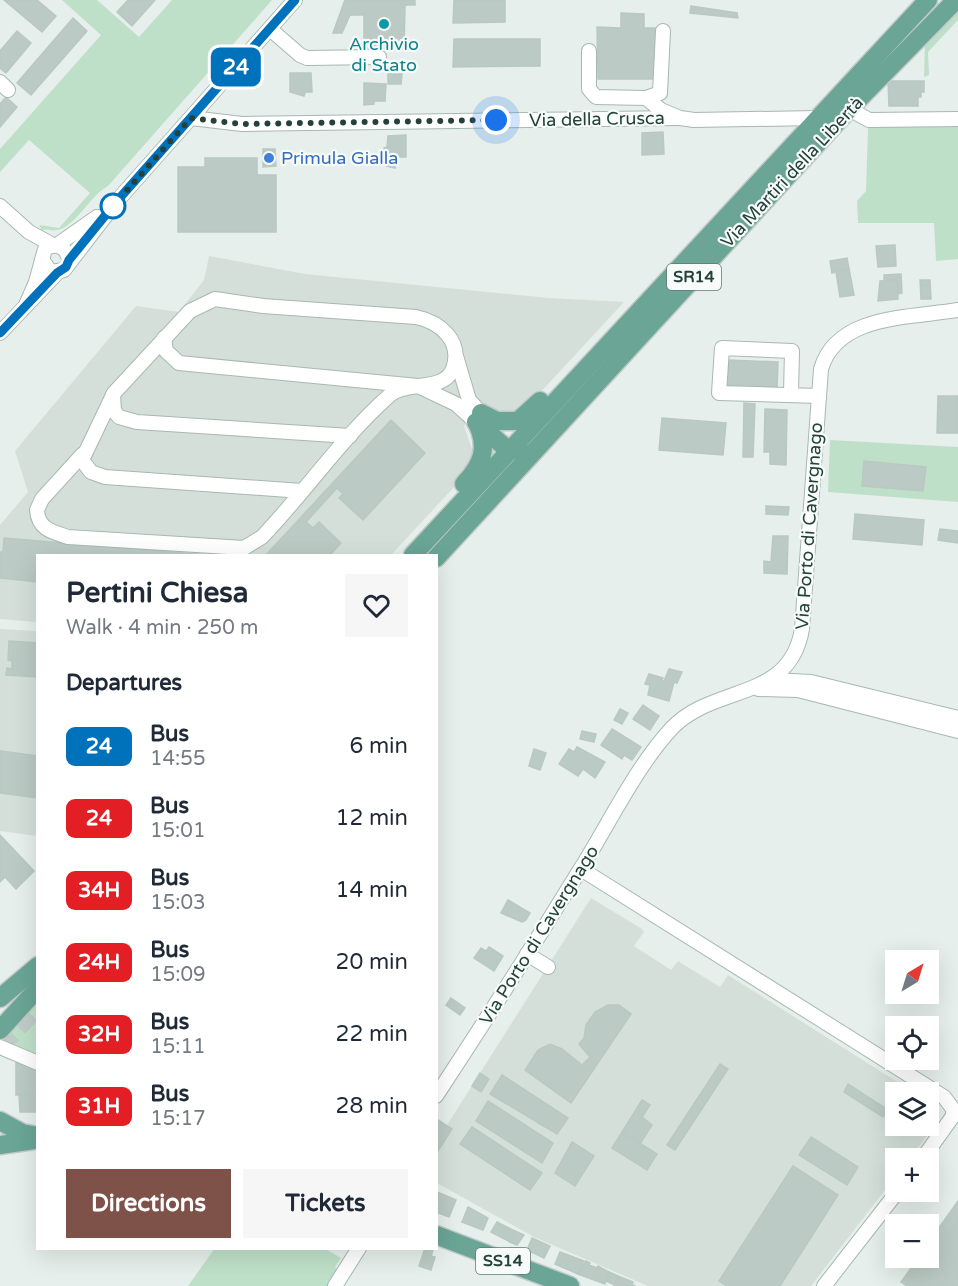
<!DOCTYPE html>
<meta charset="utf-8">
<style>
:root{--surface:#fff;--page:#f6f6f7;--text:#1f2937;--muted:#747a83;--accent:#7f5249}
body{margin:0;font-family:"Varela Round",sans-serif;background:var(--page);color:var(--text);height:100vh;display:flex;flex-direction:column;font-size:22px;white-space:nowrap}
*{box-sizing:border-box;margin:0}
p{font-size:20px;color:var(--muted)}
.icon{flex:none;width:33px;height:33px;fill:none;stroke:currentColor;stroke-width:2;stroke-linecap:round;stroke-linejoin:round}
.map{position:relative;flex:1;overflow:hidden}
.sheet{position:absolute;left:36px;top:554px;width:402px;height:696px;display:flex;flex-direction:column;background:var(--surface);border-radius:0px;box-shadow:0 6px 24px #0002}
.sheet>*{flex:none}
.badge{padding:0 12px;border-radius:9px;font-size:21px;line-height:39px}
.needle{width:39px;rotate:38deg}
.controls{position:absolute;left:885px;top:950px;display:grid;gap:12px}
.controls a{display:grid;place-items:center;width:54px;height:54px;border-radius:0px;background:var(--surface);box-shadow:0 6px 24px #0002;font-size:30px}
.you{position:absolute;width:30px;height:30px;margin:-15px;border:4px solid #fff;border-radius:50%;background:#1a73e8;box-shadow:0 0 0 9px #1a73e833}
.map>.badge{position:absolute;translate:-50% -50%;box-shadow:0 0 0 3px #fff}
h2{padding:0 30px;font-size:22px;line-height:54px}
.round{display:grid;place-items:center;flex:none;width:63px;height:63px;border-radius:0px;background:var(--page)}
.headline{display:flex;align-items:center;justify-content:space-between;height:102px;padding:0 30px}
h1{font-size:28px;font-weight:700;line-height:45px}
.cta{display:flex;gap:12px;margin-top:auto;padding:12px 30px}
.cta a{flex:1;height:69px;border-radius:0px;background:var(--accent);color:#fff;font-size:24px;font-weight:700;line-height:69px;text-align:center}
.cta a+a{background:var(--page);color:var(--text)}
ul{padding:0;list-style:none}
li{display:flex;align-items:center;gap:18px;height:72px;padding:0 30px}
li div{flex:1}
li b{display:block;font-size:22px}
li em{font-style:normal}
li .badge{min-width:66px;font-weight:700;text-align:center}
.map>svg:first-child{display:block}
.built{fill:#d4dfda}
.green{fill:#bfe0c8}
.building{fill:#bbcac4;stroke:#b8c9c2;stroke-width:1.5}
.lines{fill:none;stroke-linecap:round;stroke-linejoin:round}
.major-tunnel{stroke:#bfccc8;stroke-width:18;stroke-dasharray:18 9;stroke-linecap:butt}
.minor-casing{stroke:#a8b8b2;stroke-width:16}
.major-casing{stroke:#c2cac8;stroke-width:21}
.minor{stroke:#fff;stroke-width:14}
.major{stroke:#6aa596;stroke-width:18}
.line-casing{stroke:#fff;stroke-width:14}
.line{stroke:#0072bc;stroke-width:9}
.walk{stroke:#24423a;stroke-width:6;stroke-dasharray:0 10.8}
.culture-dot{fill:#0f9aa8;stroke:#f7fbf9;stroke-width:2}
.shop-dot{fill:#3f7fe0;stroke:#f7fbf9;stroke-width:2}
.stop-dot{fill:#fff;stroke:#0072bc;stroke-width:3}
.labels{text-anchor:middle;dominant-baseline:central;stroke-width:4.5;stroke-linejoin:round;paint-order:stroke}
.shield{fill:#f7fbf9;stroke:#637a73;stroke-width:1.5}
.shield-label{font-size:16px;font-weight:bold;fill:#24423a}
.culture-label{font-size:18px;fill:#0d838f;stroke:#f7fbf9}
.street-label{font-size:18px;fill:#24423a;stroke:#f7fbf9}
.shop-label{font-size:18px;fill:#366cbe;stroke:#f7fbf9;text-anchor:start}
</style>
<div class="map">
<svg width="958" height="1286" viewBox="0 0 958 1286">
<rect width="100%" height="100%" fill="#e6efeb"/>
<g class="built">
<path d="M209 256 305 274 549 298 624 302 526 408 519 412 501 413 484 405 464 426 473 452 469 471 391 555H38L37 622 0 619V525L28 492 15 451 136 306 179 312 204 280Z"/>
<path d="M0 629 37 631V836L0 831Z"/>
<path d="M591 898 642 929 644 932 634 946 671 970 678 961 720 987 728 975 907 1088 905 1092H896V1125H928L929 1113 939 1120 910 1158H896L895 1177 811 1286H648L534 1237 437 1183 436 1123 447 1125Z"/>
</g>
<g class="green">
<path d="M62 0H97L139 37 172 0H272L108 186C90 196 78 222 61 229 54 232 48 228 42 230L39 225 59 228 90 193 29 140 0 172V149L101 35Z"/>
<path d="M958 6V20L928 52 929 75 924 77 925 42Z"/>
<path d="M958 123V259L936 261 934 223H858L857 201 866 191 868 127 872 124Z"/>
<path d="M830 440 958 447V502L828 492Z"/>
<path d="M37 998V1059L9 1047 1 1040Z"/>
<path d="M215 1248H324L341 1258 335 1267 339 1271 330 1286H188Z"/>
</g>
<g class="building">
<path d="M4 0H37L56 16 42 32Z"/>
<path d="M128 0H155L132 26 117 12Z"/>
<path d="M345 0H415V5H405L404 49H364V15H350L342 33H333Z"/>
<path d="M454 0H505V22L453 23Z"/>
<path d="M691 6 737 13 738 18 690 13Z"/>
<path d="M621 13 644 14V28H656L655 79H598L597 27 621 28Z"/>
<path d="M73 18 87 31 31 95 17 83Z"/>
<path d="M17 31 31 43 6 73 0 68V51Z"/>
<path d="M454 39H540V66L453 67Z"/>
<path d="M290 73H311L312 92H305L304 96 290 92Z"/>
<path d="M388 74H402L401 84H388Z"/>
<path d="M888 81H924V92H921V97H918V106H889Z"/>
<path d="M364 83 386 84 385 101H374V104L364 105Z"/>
<path d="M6 97 17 107 0 127V104Z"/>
<path d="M663 132 664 154 642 155V133Z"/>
<path d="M406 135V157H396L395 168 386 166 384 148 387 147 388 136Z"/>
<path d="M263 149H275L276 166 263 167Z"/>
<path d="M205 158H257V175H276V232H178V167H205Z"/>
<path d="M895 245 896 266 878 267 876 246Z"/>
<path d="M847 258 849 269 832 273 830 261Z"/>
<path d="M849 269 854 295 840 297 836 272Z"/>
<path d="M901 274 902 293 898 294 897 280 884 281V275Z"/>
<path d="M897 280 898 299 878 301 880 281Z"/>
<path d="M920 280H930L931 299H921Z"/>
<path d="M728 360 778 362 777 390 727 388Z"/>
<path d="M938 396H958V433H937Z"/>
<path d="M744 403 755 404 753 457H743Z"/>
<path d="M765 409 787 410 786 465 770 464V452H764Z"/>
<path d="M662 418 726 423 723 455 659 450Z"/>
<path d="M391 420 425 453 363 520 339 498 343 494 337 488 306 522 313 528 319 522 341 543 330 555H266Z"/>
<path d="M864 461 926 467 923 491 862 486Z"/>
<path d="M766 506 789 507 788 515 766 514Z"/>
<path d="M855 514 924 520 922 545 853 539Z"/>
<path d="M940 529 958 531V543L938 540Z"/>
<path d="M773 536H788L787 574 764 573V561L771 562Z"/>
<path d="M4 538 206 555H38V582L0 578V552H3Z"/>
<path d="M9 641 38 643V677L6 675 7 668 12 669V661L8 660Z"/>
<path d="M669 669 682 672 677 683 674 682 669 701 648 695 650 685 645 684 649 674 663 678 661 681H664Z"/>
<path d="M643 705 659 716 650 730 633 719Z"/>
<path d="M620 709 628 713 622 724 614 720Z"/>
<path d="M612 729 641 747 632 760 624 755 622 759 601 745Z"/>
<path d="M582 731 596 734 594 742 580 739Z"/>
<path d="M577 747 605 762 595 778 583 769 578 776 559 764 569 749 574 752Z"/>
<path d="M534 749 546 753 540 770 529 766Z"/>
<path d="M0 751 38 756V798L0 793Z"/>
<path d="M0 835 34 871 16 889 5 877 0 882Z"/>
<path d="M508 900 530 913 526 920 522 922 501 913Z"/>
<path d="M489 947 503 956 494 971 474 958 481 948 486 951Z"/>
<path d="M451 998 465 1008 460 1015 446 1005Z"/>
<path d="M608 1005H619L631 1014 571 1103 525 1070 538 1050 550 1044 562 1049 582 1065 590 1057 579 1044 584 1038 586 1025 595 1012Z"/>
<path d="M16 1059 38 1068V1094L16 1095Z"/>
<path d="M720 1064 728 1069 675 1150 667 1145Z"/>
<path d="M480 1073 489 1079 481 1092 472 1086Z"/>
<path d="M502 1075 568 1118 557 1134 490 1094Z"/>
<path d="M848 1084 888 1110 883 1117 844 1092Z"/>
<path d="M38 1094V1112H20L19 1095Z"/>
<path d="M642 1100 650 1105 642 1117 652 1125 640 1144 622 1132Z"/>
<path d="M488 1101 553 1143 542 1163 476 1121Z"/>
<path d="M438 1120 452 1129 438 1151 436 1122Z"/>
<path d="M472 1127 542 1173 530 1190 460 1144Z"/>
<path d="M622 1132 657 1154 647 1170 612 1148Z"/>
<path d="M811 1137 858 1167 847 1185 799 1155Z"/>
<path d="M572 1142 594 1156 575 1186 555 1173Z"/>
<path d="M793 1166 838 1195 780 1286H727L719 1281Z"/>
<path d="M437 1192 456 1200 449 1217 436 1212Z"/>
<path d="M958 1201V1286H907L901 1282 919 1257H928V1243Z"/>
<path d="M468 1207 488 1218 483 1230 462 1222Z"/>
<path d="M497 1222 515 1231 510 1242 491 1232Z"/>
<path d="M515 1231 524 1235 517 1245 510 1242Z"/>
<path d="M532 1238 550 1246 544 1258 527 1250Z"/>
<path d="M425 1248 433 1250 431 1256 435 1257 431 1270 419 1266Z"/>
<path d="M560 1252 584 1261 578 1274 555 1264Z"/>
<path d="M586 1261 590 1263 589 1265 597 1268 598 1266 609 1272 605 1284 578 1274Z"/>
<path d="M609 1272 618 1276 615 1285 606 1281Z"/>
<path d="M618 1276 633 1282 632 1285 636 1286H614Z"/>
</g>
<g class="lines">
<path class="major-tunnel" d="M0 1047 38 1007"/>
<defs>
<g id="minor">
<path d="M270 29 300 55 307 58 379 57"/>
<path d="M589 51V89L596 97 646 98 661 110 680 118 694 120 818 118"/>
<path d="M0 82 8 90"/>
<path d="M646 98 660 93 663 31"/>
<path d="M849 109 869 120 958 119"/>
<path d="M191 118 242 124 680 118"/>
<path d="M0 206 29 232 53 245"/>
<path d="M57 245 97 217"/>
<path d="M42 260 51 272 64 270 117 201 295 0"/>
<path d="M26 305 36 282 45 249C56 242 67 247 69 260"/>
<path d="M0 333 57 273"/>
<path d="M164 338 166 351 179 363 418 386 456 404 476 422"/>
<path d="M456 356 469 400 481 413"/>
<path d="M791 393 792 351 722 348 719 393 819 396"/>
<path d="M113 395 114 411 119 417 137 422 350 436"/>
<path d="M83 454 42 499 37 510C38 529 52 532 68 537L244 548 262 537C306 491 343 436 391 394 407 381 444 392 453 369 463 341 440 322 416 317L263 306 215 299 190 311 114 393 82 460 91 472 105 477 302 491"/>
<path d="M773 680 811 682 958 718"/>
<path d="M758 689 798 690 958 731"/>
<path d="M581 869 944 1097 953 1109V1116L923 1158"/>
<path d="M527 954 548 967"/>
<path d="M0 1047 38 1063"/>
<path d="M436 1096C486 1020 535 943 583 865 609 823 638 764 672 728 714 684 790 702 802 629L821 369C837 314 911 318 958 310"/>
<path d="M335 1286 359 1248"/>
<path d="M824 1286 898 1191"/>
</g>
<g id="major">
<path d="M481 413 497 421H518L540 401"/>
<path d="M476 422 507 449 520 450"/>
<path d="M464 484C482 465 489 448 477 423"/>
<path d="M413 555 928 0"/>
<path d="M436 558 849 109 956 0"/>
<path d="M0 998 38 966"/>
<path d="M0 1030 38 988"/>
<path d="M0 1121 22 1133 38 1136"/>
<path d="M0 1145 34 1140"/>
<path d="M436 1235 570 1286"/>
</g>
</defs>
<use href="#minor" class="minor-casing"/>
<use href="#major" class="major-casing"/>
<use href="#minor" class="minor"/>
<use href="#major" class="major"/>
</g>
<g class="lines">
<defs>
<path id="line" d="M0 333 57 273 66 267 69 260 117 201 295 0"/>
</defs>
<use href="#line" class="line-casing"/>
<use href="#line" class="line"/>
<path class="walk" d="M113 206 191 118 242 124 496 120"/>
</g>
<circle class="culture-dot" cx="384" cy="24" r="6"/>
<circle class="shop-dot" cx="269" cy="158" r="6"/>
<circle class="stop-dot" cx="113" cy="206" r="12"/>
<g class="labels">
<g class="shield">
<rect x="667" y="264" width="54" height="26" rx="4.5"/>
<rect x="476" y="1248" width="54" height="26" rx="4.5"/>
</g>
<g class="shield-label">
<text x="694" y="277">SR14</text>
<text x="503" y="1261">SS14</text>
</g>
<g class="culture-label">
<text x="384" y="44">Archivio<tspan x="384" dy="21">di Stato</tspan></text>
</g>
<g class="street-label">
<text transform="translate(597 119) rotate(-1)">Via della Crusca</text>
<text transform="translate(792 172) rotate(-47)">Via Martiri della Libertà</text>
<text transform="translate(809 526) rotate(-86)">Via Porto di Cavergnago</text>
<text transform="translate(539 935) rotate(-58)">Via Porto di Cavergnago</text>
</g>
<g class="shop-label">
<text x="281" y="158">Primula Gialla</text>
</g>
</g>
</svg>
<div class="controls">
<a><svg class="needle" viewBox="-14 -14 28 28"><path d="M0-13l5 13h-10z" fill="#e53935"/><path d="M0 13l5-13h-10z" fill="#747a83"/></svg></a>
<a><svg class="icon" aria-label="locate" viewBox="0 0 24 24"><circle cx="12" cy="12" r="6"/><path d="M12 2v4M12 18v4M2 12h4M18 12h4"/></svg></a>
<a><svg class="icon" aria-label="layers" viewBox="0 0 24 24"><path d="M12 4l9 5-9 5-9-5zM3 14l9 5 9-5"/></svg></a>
<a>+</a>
<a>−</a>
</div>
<div class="you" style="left:496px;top:120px"></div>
<b class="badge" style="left:236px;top:67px;background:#0072bc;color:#fff">24</b>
<section class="sheet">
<div class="headline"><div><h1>Pertini Chiesa</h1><p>Walk · 4 min · 250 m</p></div><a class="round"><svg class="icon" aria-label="heart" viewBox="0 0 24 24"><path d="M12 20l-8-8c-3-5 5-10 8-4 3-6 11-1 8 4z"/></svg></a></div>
<h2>Departures</h2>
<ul>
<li><span class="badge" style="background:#0072bc;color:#fff">24</span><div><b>Bus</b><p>14:55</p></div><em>6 min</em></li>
<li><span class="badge" style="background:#e31e24;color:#fff">24</span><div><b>Bus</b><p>15:01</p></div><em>12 min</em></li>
<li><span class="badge" style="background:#e31e24;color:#fff">34H</span><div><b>Bus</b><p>15:03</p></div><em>14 min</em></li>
<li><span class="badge" style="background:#e31e24;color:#fff">24H</span><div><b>Bus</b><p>15:09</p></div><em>20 min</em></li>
<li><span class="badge" style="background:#e31e24;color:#fff">32H</span><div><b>Bus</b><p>15:11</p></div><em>22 min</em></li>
<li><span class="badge" style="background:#e31e24;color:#fff">31H</span><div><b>Bus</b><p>15:17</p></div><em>28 min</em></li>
</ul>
<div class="cta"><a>Directions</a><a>Tickets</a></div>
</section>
</div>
